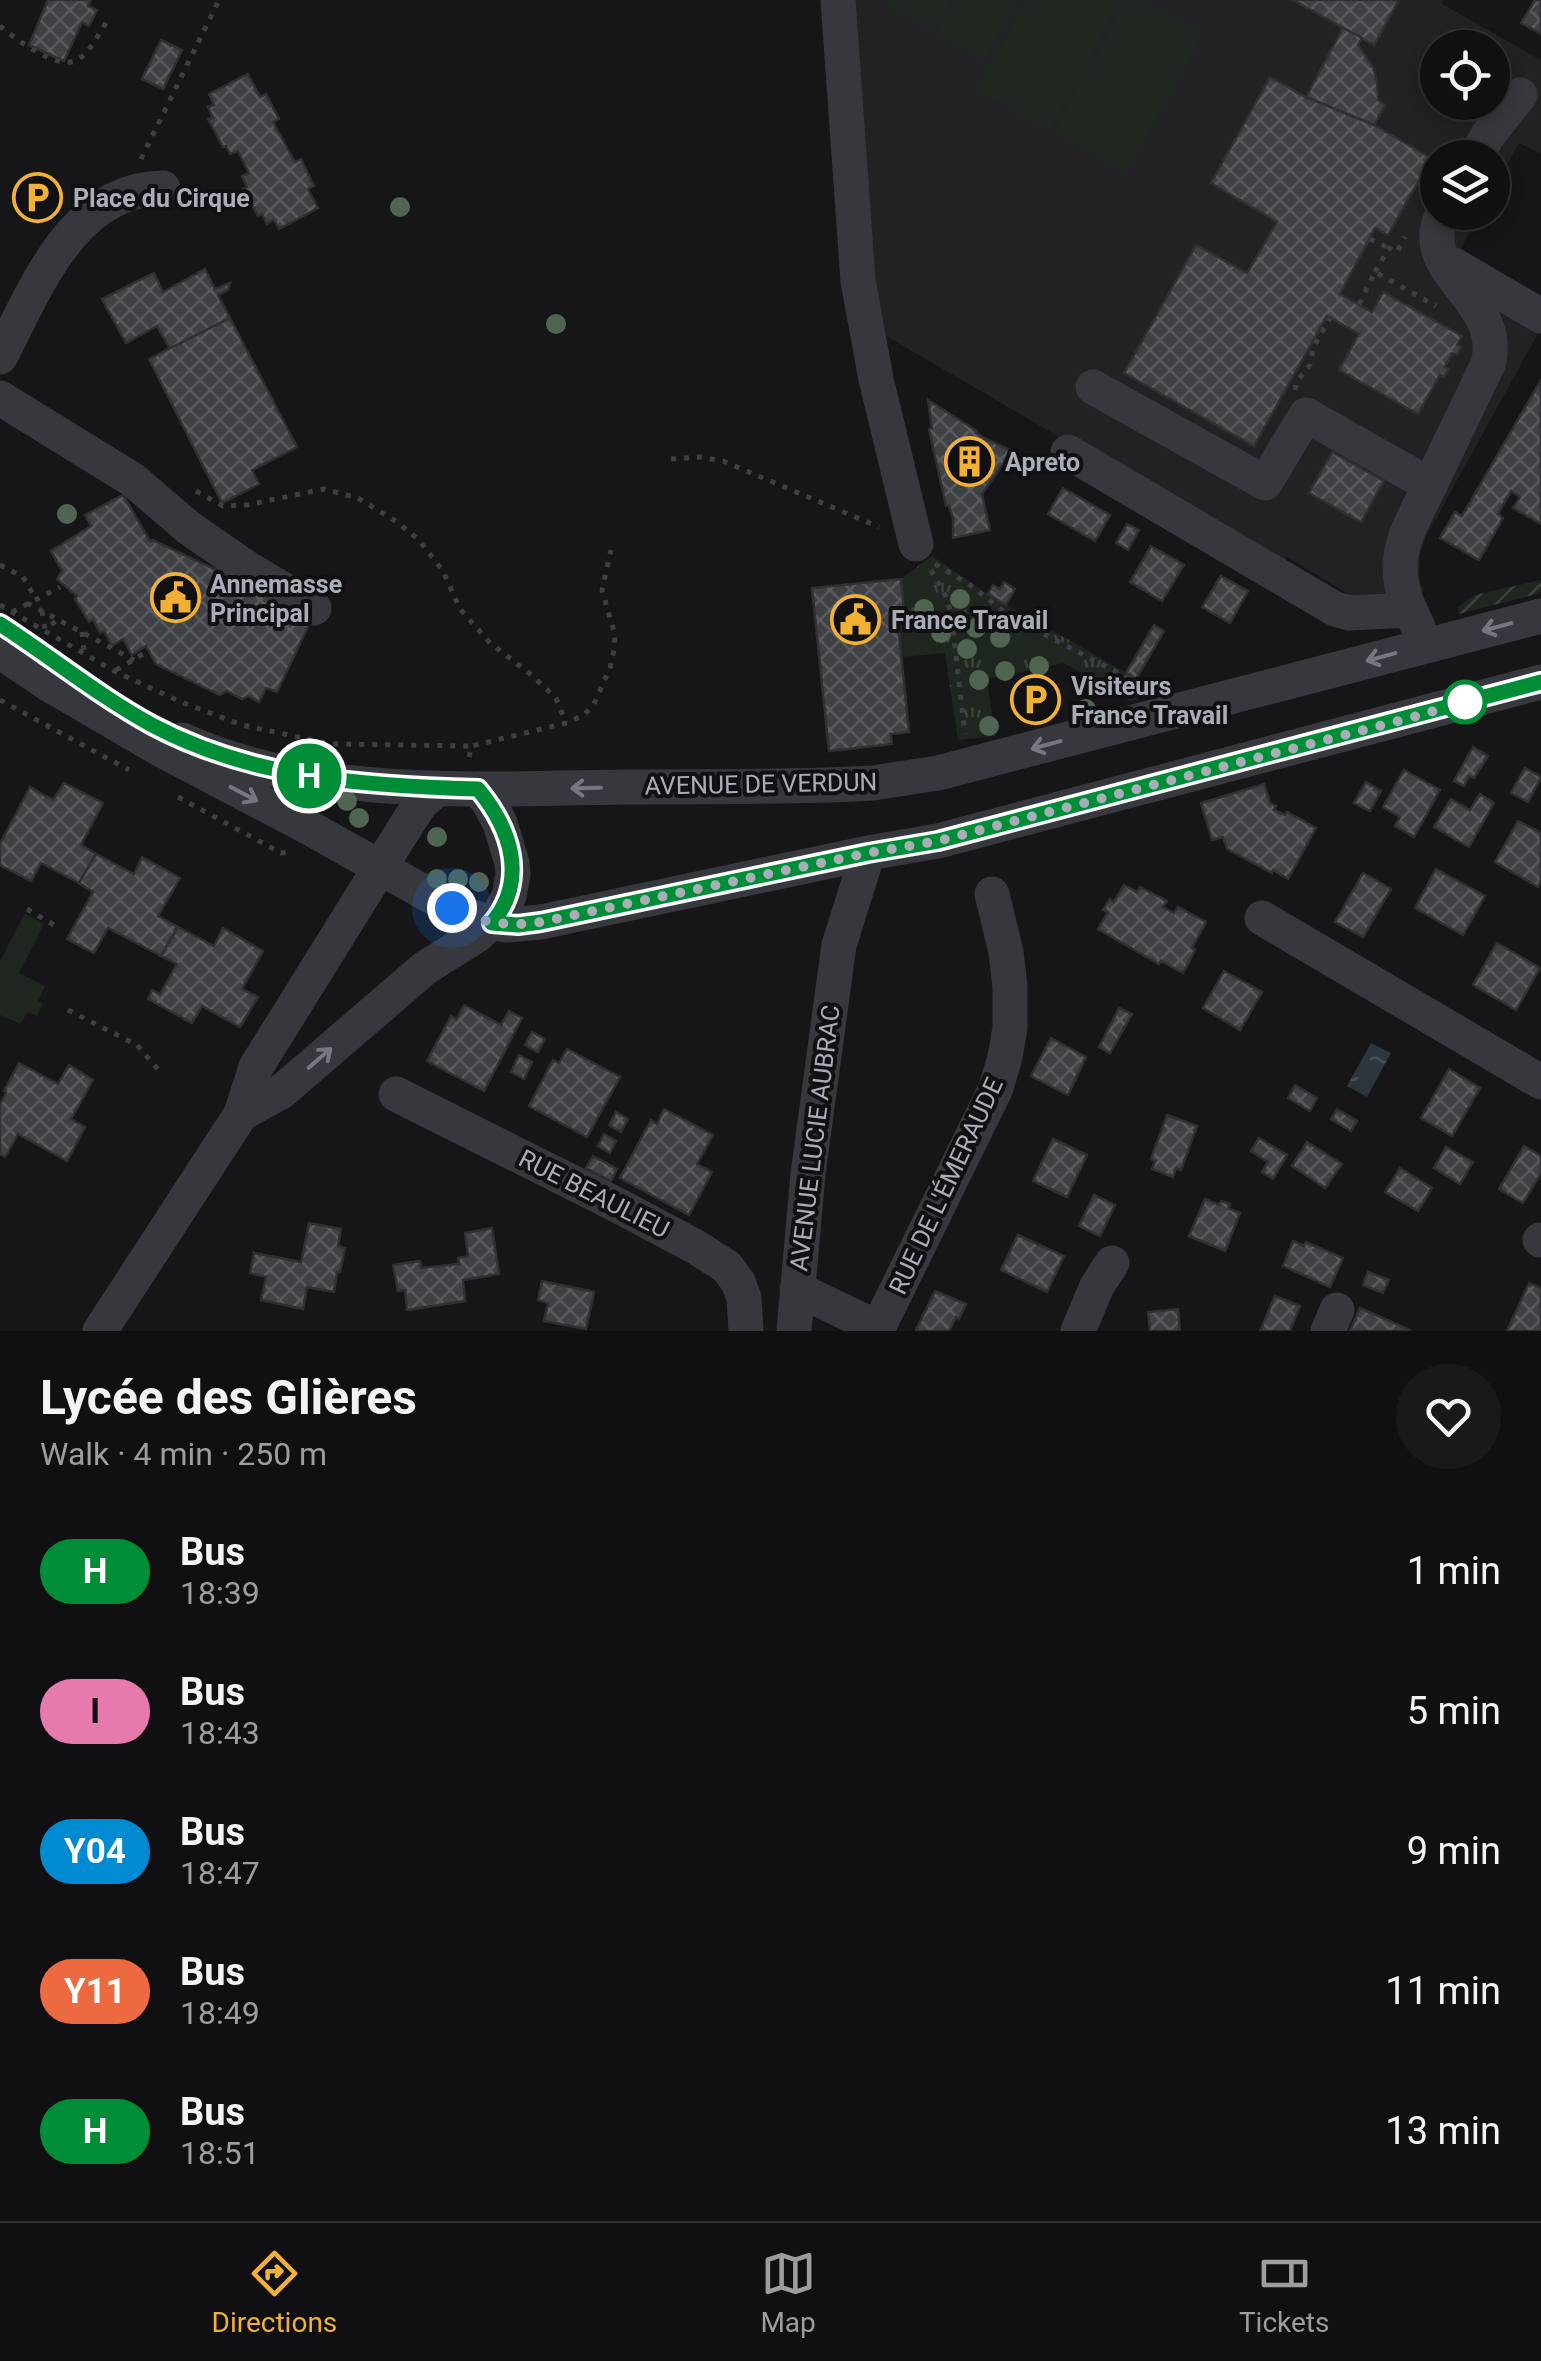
<!DOCTYPE html>
<meta charset="utf-8">
<style>
:root{--surface:#101012;--page:#19191b;--text:#f1f3f6;--muted:#9c9d9f;--line:#303032;--accent:#f2b134}
body{margin:0;font-family:Roboto,sans-serif;background:var(--page);color:var(--text);height:100vh;display:flex;flex-direction:column;font-size:38px;white-space:nowrap}
*{box-sizing:border-box;margin:0}
p{font-size:32px;color:var(--muted)}
.icon{flex:none;width:55px;height:55px;fill:none;stroke:currentColor;stroke-width:2;stroke-linecap:round;stroke-linejoin:round}
.map{position:relative;height:1331px;overflow:hidden}
.panel{display:flex;flex-direction:column;background:var(--surface);flex:1}
.panel>*{flex:none}
.badge{padding:0 20px;border-radius:32px;font-size:35px;line-height:65px}
.buttons{position:absolute;left:1420px;top:30px;display:grid;gap:20px}
.buttons a{display:grid;place-items:center;width:90px;height:90px;border-radius:50%;background:var(--surface);box-shadow:0 5px 15px #0003,0 0 0 2px var(--line);font-size:50px}
.you{position:absolute;width:50px;height:50px;margin:-25px;border:8px solid #fff;border-radius:50%;background:#1a73e8;box-shadow:0 0 0 15px #1a73e833}
.map>.badge{position:absolute;translate:-50% -50%;box-shadow:0 0 0 5px #fff}
.round{display:grid;place-items:center;flex:none;width:105px;height:105px;border-radius:52px;background:var(--page)}
.head{display:flex;align-items:center;justify-content:space-between;height:170px;padding:0 40px}
h1{font-size:48px;font-weight:700;line-height:75px}
ul{padding:0;list-style:none}
li{display:flex;align-items:center;gap:30px;height:140px;padding:0 40px}
li div{flex:1}
li b{display:block;font-size:38px}
li em{font-style:normal}
li .badge{min-width:110px;font-weight:700;text-align:center}
.tab-bar{display:flex;justify-content:space-around;align-items:center;height:140px;border-top:2px solid var(--line);background:var(--surface);font-size:28px;color:var(--muted)}
.tab-bar a{display:grid;justify-items:center;gap:5px}
.tab-bar .selected{color:var(--accent)}
.map>svg:first-child{display:block}
.built{fill:#222225;fill-rule:evenodd}
.grass{fill:url(#grass-tufts)}
.park{fill:#1e261f}
.garden{fill:url(#garden-furrows)}
.water{fill:url(#water-ripples)}
.building{fill:url(#building-cross-hatch);stroke:#303034;stroke-width:2.5}
.lines{fill:none;stroke-linecap:round;stroke-linejoin:round}
.path{stroke:#3d3f44;stroke-width:5;stroke-dasharray:5 8;stroke-linecap:butt}
.minor{stroke:#37383d;stroke-width:35}
.tree{fill:#506452}
.oneway{stroke:#757881}
.line-casing{stroke:#fff;stroke-width:22}
.line{stroke:#008d38;stroke-width:15}
.walk{stroke:#a8adb8;stroke-width:10;stroke-dasharray:0 18}
.stop-dot{fill:#fff;stroke:#008d38;stroke-width:5}
.labels{text-anchor:middle;dominant-baseline:central;stroke-width:8;stroke-linejoin:round;paint-order:stroke}
.poi-label{font-size:25px;font-weight:bold;fill:#a8adb8;stroke:#111113;text-anchor:start}
.street-label{font-size:25px;fill:#a8adb8;stroke:#111113}
</style>
<div class="map">
<svg width="1541" height="1331" viewBox="0 0 1541 1331">
<defs>
<pattern id="grass-tufts" width="24" height="20" patternUnits="userSpaceOnUse" patternTransform="scale(2.5)"><rect width="24" height="20" fill="#1e261f"/><path d="M3 7l-1-3M5 7V3M7 7l1-3M15 17l-1-3M17 17v-4M19 17l1-3" fill="none" stroke="#3c433d"/></pattern>
<pattern id="garden-furrows" width="10" height="10" patternUnits="userSpaceOnUse" patternTransform="scale(2.5)"><rect width="10" height="10" fill="#1e261f"/><path d="M-1 1l2-2M0 10L10 0M9 11l2-2" fill="none" stroke="#3c433d"/></pattern>
<pattern id="water-ripples" width="26" height="14" patternUnits="userSpaceOnUse" patternTransform="scale(2.5)"><rect width="26" height="14" fill="#2c353c"/><path d="M2 4q2-2 4 0t4 0M15 11q2-2 4 0t4 0" fill="none" stroke="#485056"/></pattern>
<pattern id="building-cross-hatch" width="8" height="8" patternUnits="userSpaceOnUse" patternTransform="scale(2.5)"><rect width="8" height="8" fill="#404145"/><path d="M0 0l8 8M0 8l8-8" fill="none" stroke="#595a5e"/></pattern>
</defs>
<rect width="100%" height="100%" fill="#161618"/>
<path class="built" d="M850 0H1443L1442 4 1541 60V154L1519 143 1493 191 1492 158H1438V212L1480 213 1459 252 1541 328 1426 537 1420 555 1419 578 1424 591 1391 595 1363 603 1287 557 1281 566 881 333 863 240ZM1438 48H1492V102H1438Z"/>
<path class="grass" d="M932 556 988 594 1164 694 1130 701 1064 663 987 679 995 736 958 740 945 653 901 657 898 624 905 622 901 579Z"/>
<g class="park">
<path d="M889 0H951L933 31 886 4Z"/>
<path d="M956 0H1018L984 60 937 33Z"/>
<path d="M1027 0H1121L1049 130 977 90Z"/>
<path d="M1127 0H1142L1203 34 1126 172 1054 132Z"/>
<path d="M25 913 44 924 19 973 45 986 38 1001 43 1004 37 1016 28 1012 20 1024 0 1015V961Z"/>
</g>
<path class="garden" d="M1541 580V593L1459 614 1458 607 1475 595Z"/>
<path class="water" d="M1371 1043 1391 1053 1367 1097 1347 1086Z"/>
<g class="building">
<path d="M48 0H91L88 6 97 10 89 26 82 22 64 61 29 45Z"/>
<path d="M1293 0H1399L1374 45Z"/>
<path d="M1535 0H1541V34L1521 23Z"/>
<path d="M1343 28 1362 38 1358 45 1374 69 1377 83 1378 100 1385 105 1374 125 1306 97Z"/>
<path d="M161 40 182 50 163 89 142 79Z"/>
<path d="M248 74 260 97 266 94 279 119 273 122 295 162 301 159 314 186 308 189 318 208 279 229 274 220 267 224 262 214 258 216 243 189 247 187 242 176 249 173 238 151 230 154 226 146 223 147 208 119 213 118 208 107 214 105 209 94Z"/>
<path d="M1270 77 1306 97 1374 125 1431 158 1422 175 1425 178 1422 184 1418 182 1388 235 1375 228 1340 294 1372 312 1383 292 1462 336 1457 345 1461 347 1457 355 1452 353 1445 367 1449 369 1444 377 1440 375 1418 414 1339 370 1359 334 1327 316 1254 446 1124 373 1196 245 1247 273 1277 222 1211 183Z"/>
<path d="M205 269 215 289 230 283 228 290 218 295 230 318 170 349 157 326 126 343 102 299 154 273 163 292Z"/>
<path d="M230 318 297 447 252 470 259 484 222 503 149 359Z"/>
<path d="M1541 380V524L1513 508 1520 497 1511 491 1498 514 1503 518 1479 560 1440 538 1455 512 1462 516Z"/>
<path d="M928 400 977 431 976 433 984 438 1012 451 982 494 990 530 953 538V519L949 505 946 506 929 429 932 428Z"/>
<path d="M1332 452 1384 481 1361 522 1309 493Z"/>
<path d="M1063 488 1110 515 1095 541 1048 514Z"/>
<path d="M123 495 150 541 153 540 313 616 277 692 266 688 259 702 248 696 242 699 227 691 220 695 156 664 146 646 132 655 123 639 112 646 104 631 100 633 93 619 89 622 75 599 77 596 57 579 62 571 51 551 91 526 85 515Z"/>
<path d="M1127 524 1139 530 1128 550 1116 543Z"/>
<path d="M1151 546 1184 565 1162 601 1130 582Z"/>
<path d="M1221 576 1248 591 1230 623 1202 607Z"/>
<path d="M901 579 905 623 898 624 909 732 891 734 892 744 829 751 812 588Z"/>
<path d="M1004 582 1015 589 1006 605 988 594 993 585 1000 589Z"/>
<path d="M1154 625 1164 631 1136 679 1126 673Z"/>
<path d="M1473 747 1488 756 1474 778 1469 776 1464 786 1454 781Z"/>
<path d="M1525 768 1541 777 1528 802 1511 793Z"/>
<path d="M1404 770 1440 790 1414 837 1395 826 1400 817 1383 807Z"/>
<path d="M1366 782 1381 791 1370 811 1354 803Z"/>
<path d="M64 783 103 803 81 845 96 854 79 883 41 863 31 881 0 865V844L30 787 53 800Z"/>
<path d="M1264 784 1270 803 1276 806 1274 810 1285 815 1287 812 1316 828 1288 879 1273 870 1272 873 1227 849 1223 837 1212 840 1201 803Z"/>
<path d="M1480 794 1494 803 1469 847 1434 827 1451 799 1470 810Z"/>
<path d="M1518 821 1541 833V880L1538 887 1495 862Z"/>
<path d="M96 854 134 874 142 857 180 878 158 916 178 927 161 956 108 928 94 953 67 939 93 892 79 883Z"/>
<path d="M1436 869 1485 896 1463 935 1415 908Z"/>
<path d="M1363 873 1391 889 1363 937 1335 922Z"/>
<path d="M1124 885 1137 892 1140 887 1167 901 1163 907 1174 913 1178 907 1206 922 1192 948 1195 950 1183 973 1161 961 1159 964 1098 929 1108 912 1103 910 1110 899 1114 902Z"/>
<path d="M178 927 214 946 223 928 263 951 242 989 258 997 240 1027 202 1006 192 1023 148 999 152 990 160 994 177 964 161 956Z"/>
<path d="M1497 943 1540 968 1516 1010 1473 985Z"/>
<path d="M1224 971 1262 992 1240 1030 1203 1008Z"/>
<path d="M464 1005 501 1025 509 1011 522 1018 484 1091 427 1061 451 1016 457 1019Z"/>
<path d="M1119 1008 1132 1014 1110 1053 1099 1047Z"/>
<path d="M532 1032 545 1039 538 1052 525 1045Z"/>
<path d="M1051 1038 1086 1057 1068 1095 1031 1076Z"/>
<path d="M567 1049 620 1077 587 1137 529 1106 553 1060 559 1063Z"/>
<path d="M519 1055 532 1062 524 1079 511 1072Z"/>
<path d="M19 1063 58 1084 69 1065 93 1080 71 1119 85 1127 67 1161 18 1134 5 1157 0 1154V1104L6 1093 4 1091Z"/>
<path d="M1449 1069 1480 1088 1452 1136 1421 1118Z"/>
<path d="M1295 1085 1317 1098 1310 1111 1288 1098Z"/>
<path d="M664 1109 713 1135 697 1164 712 1172 689 1215 620 1178 651 1120 657 1124Z"/>
<path d="M1337 1109 1357 1121 1351 1131 1331 1119Z"/>
<path d="M616 1112 628 1119 621 1132 609 1125Z"/>
<path d="M1167 1115 1197 1126 1181 1170 1176 1168 1173 1177 1152 1169 1155 1161 1151 1159Z"/>
<path d="M604 1134 616 1141 610 1153 598 1146Z"/>
<path d="M1259 1138 1287 1155 1273 1179 1262 1172 1268 1162 1251 1151Z"/>
<path d="M1053 1139 1087 1155 1067 1197 1033 1181Z"/>
<path d="M1307 1142 1342 1164 1325 1188 1292 1166Z"/>
<path d="M1524 1146 1541 1156V1173L1523 1203 1499 1189Z"/>
<path d="M1446 1147 1473 1162 1460 1184 1434 1168Z"/>
<path d="M593 1156 617 1169 611 1181 586 1168Z"/>
<path d="M1400 1168 1432 1188 1418 1211 1385 1192Z"/>
<path d="M1094 1195 1115 1205 1100 1236 1079 1226Z"/>
<path d="M1205 1199 1219 1205 1221 1201 1230 1204 1228 1208 1240 1213 1225 1251 1189 1236Z"/>
<path d="M309 1223 341 1229 338 1246 345 1248 340 1272H337L334 1292 307 1287 303 1309 261 1300 266 1277 250 1273 254 1253 301 1262Z"/>
<path d="M492 1228 499 1274 463 1280 465 1301 407 1310 405 1290 398 1291 393 1265 420 1261 421 1268 459 1264 458 1258 468 1256 465 1233Z"/>
<path d="M1018 1235 1064 1256 1047 1292 1001 1270Z"/>
<path d="M1293 1241 1304 1246 1306 1242 1343 1258 1330 1287 1283 1266Z"/>
<path d="M1368 1272 1389 1280 1383 1293 1363 1285Z"/>
<path d="M542 1281 594 1292 586 1329 544 1321 548 1303 538 1300Z"/>
<path d="M1529 1283 1541 1288V1331H1507Z"/>
<path d="M935 1291 966 1304 959 1319 956 1317 949 1331H918L916 1330Z"/>
<path d="M1275 1296 1300 1306 1290 1331H1260Z"/>
<path d="M1360 1308 1410 1330V1331H1350Z"/>
<path d="M1178 1309 1180 1331H1150L1148 1312Z"/>
</g>
<g class="lines">
<g class="path">
<path d="M0 26C16 39 59 73 79 59 91 51 100 31 108 20"/>
<path d="M141 159 219 0"/>
<path d="M1370 239 1389 248"/>
<path d="M1375 272 1389 248 1397 252 1405 237"/>
<path d="M1359 304 1375 272 1436 306"/>
<path d="M1295 390 1297 381 1310 365 1313 348 1330 318"/>
<path d="M671 459 700 457 723 461 879 527"/>
<path d="M196 491 223 506 247 505 324 489 358 498 397 522 418 539 443 571 460 609 490 643 529 673 556 698 566 723"/>
<path d="M935 564 970 585 1011 617 1145 687"/>
<path d="M0 565 23 577 36 599"/>
<path d="M931 570 946 597 951 613 965 734"/>
<path d="M27 603 134 660"/>
<path d="M0 605 114 671 181 702 242 725 331 744 472 746"/>
<path d="M42 611 45 629 59 619"/>
<path d="M12 612 60 587"/>
<path d="M82 632 84 651"/>
<path d="M116 670 148 651"/>
<path d="M0 700 129 770"/>
<path d="M469 757 472 746 566 723 584 715 594 704 610 668 614 650 615 635 602 590 611 550"/>
<path d="M178 797 281 853 287 852"/>
<path d="M27 909 54 925"/>
<path d="M68 1010 137 1045 162 1074"/>
</g>
<g class="minor">
<path d="M838 0 858 281 876 379 916 544"/>
<path d="M1475 158 1488 135 1520 95"/>
<path d="M1454 265 1541 316"/>
<path d="M0 357C36 289 72 189 163 188"/>
<path d="M1093 387 1265 483 1306 415 1430 485C1408 531 1387 559 1410 610"/>
<path d="M0 398 133 480 189 528 247 568 314 608"/>
<path d="M1068 452 1335 609 1350 613 1410 610 1418 627"/>
<path d="M1430 485 1488 364C1506 298 1410 271 1444 212"/>
<path d="M0 651 50 685 158 748 308 827 461 913 484 921 506 925 541 922 868 853 938 841 1541 682"/>
<path d="M182 740C314 800 481 789 623 787 706 786 790 788 873 783L938 773 1541 616"/>
<path d="M1262 918 1541 1082"/>
<path d="M396 1094 619 1206 696 1247 727 1267 738 1282 744 1298 746 1331"/>
<path d="M241 1114 281 1092 425 968 476 936 499 915 509 896 513 875 512 863 500 823 488 801 478 789"/>
<path d="M1540 1240H1541"/>
<path d="M797 1289 878 1328 996 1088 1005 1057 1010 1028V987L1006 952 992 894"/>
<path d="M100 1331 241 1114 256 1067 409 821 421 803 437 789"/>
<path d="M794 1331 808 1174 839 945 868 853"/>
<path d="M1078 1331 1097 1286 1112 1263"/>
<path d="M1328 1331 1337 1310"/>
</g>
</g>
<g class="tree">
<circle cx="400" cy="207" r="10"/>
<circle cx="556" cy="324" r="10"/>
<circle cx="67" cy="514" r="10"/>
<circle cx="960" cy="599" r="10"/>
<circle cx="924" cy="609" r="10"/>
<circle cx="976" cy="628" r="10"/>
<circle cx="941" cy="633" r="10"/>
<circle cx="1000" cy="638" r="10"/>
<circle cx="967" cy="649" r="10"/>
<circle cx="1039" cy="666" r="10"/>
<circle cx="1005" cy="671" r="10"/>
<circle cx="979" cy="680" r="10"/>
<circle cx="1086" cy="709" r="10"/>
<circle cx="989" cy="726" r="10"/>
<circle cx="308" cy="798" r="10"/>
<circle cx="347" cy="801" r="10"/>
<circle cx="359" cy="818" r="10"/>
<circle cx="437" cy="837" r="10"/>
<circle cx="437" cy="879" r="10"/>
<circle cx="458" cy="879" r="10"/>
<circle cx="479" cy="882" r="10"/>
</g>
<defs><path id="oneway-shaft" d="M-6 0H5M1.5-3L5.5 0L1.5 3" fill="none" stroke-width="1.6" stroke-linecap="round" stroke-linejoin="round" transform="scale(2.5)"/></defs>
<g class="oneway">
<use href="#oneway-shaft" transform="translate(1497 627) rotate(165)"/>
<use href="#oneway-shaft" transform="translate(1381 657) rotate(165)"/>
<use href="#oneway-shaft" transform="translate(1046 745) rotate(165)"/>
<use href="#oneway-shaft" transform="translate(586 788) rotate(179)"/>
<use href="#oneway-shaft" transform="translate(244 794) rotate(28)"/>
<use href="#oneway-shaft" transform="translate(320 1058) rotate(-41)"/>
</g>
<g class="lines">
<defs>
<path id="line" d="M0 624C51 657 99 696 152 725 253 779 367 786 478 789 511 829 528 880 492 923L518 925 541 922 868 853 938 841 1541 682"/>
</defs>
<use href="#line" class="line-casing"/>
<use href="#line" class="line"/>
<path class="walk" d="M452 908C480 923 509 927 541 922L868 853 938 841 1410 718 1468 701 1465 702"/>
</g>
<defs>
<symbol id="parking-ring" viewBox="-11 -11 22 22"><circle r="9.5" fill="#111113" stroke="#f2b134" stroke-width="1.5"/><path d="M-3.5-5.5H1a3.5 3.5 0 0 1 0 7H-1V5.5H-3.5ZM-1-3.4V-.6H.8a1.4 1.4 0 0 0 0-2.8Z" fill="#f2b134"/></symbol>
<symbol id="building-ring" viewBox="-11 -11 22 22"><circle r="9.5" fill="#111113" stroke="#f2b134" stroke-width="1.5"/><path d="M-4-6H4V6H1V3H-1V6H-4ZM-2.5-4.3h1.7v1.8h-1.7ZM.8-4.3h1.7v1.8H.8ZM-2.5-1h1.7V.8h-1.7ZM.8-1h1.7V.8H.8Z" fill="#f2b134"/></symbol>
<symbol id="civic-ring" viewBox="-11 -11 22 22"><circle r="9.5" fill="#111113" stroke="#f2b134" stroke-width="1.5"/><path d="M-.6-6.5H3V-4.5H.6V-3L4-1V1h2V6H-6V1h2V-1L-.6-3ZM-1.2 2.5V6h2.4V2.5Z" fill="#f2b134"/></symbol>
</defs>
<g fill-rule="evenodd">
<use href="#parking-ring" x="10" y="170" width="55" height="55"/>
<use href="#building-ring" x="942" y="434" width="55" height="55"/>
<use href="#civic-ring" x="148" y="570" width="55" height="55"/>
<use href="#civic-ring" x="828" y="592" width="55" height="55"/>
<use href="#parking-ring" x="1008" y="672" width="55" height="55"/>
</g>
<circle class="stop-dot" cx="1465" cy="702" r="20"/>
<g class="labels">
<g class="poi-label">
<text x="73" y="198">Place du Cirque</text>
<text x="1005" y="462">Apreto</text>
<text x="210" y="584">Annemasse<tspan x="210" dy="29">Principal</tspan></text>
<text x="891" y="620">France Travail</text>
<text x="1071" y="686">Visiteurs<tspan x="1071" dy="29">France Travail</tspan></text>
</g>
<g class="street-label">
<text transform="translate(761 784) rotate(-1)">AVENUE DE VERDUN</text>
<text transform="translate(815 1138) rotate(-83)">AVENUE LUCIE AUBRAC</text>
<text transform="translate(946 1186) rotate(-65)">RUE DE L'ÉMERAUDE</text>
<text transform="translate(594 1194) rotate(27)">RUE BEAULIEU</text>
</g>
</g>
</svg>
<div class="buttons">
<a><svg class="icon" aria-label="locate" viewBox="0 0 24 24"><circle cx="12" cy="12" r="6"/><path d="M12 2v4M12 18v4M2 12h4M18 12h4"/></svg></a>
<a><svg class="icon" aria-label="layers" viewBox="0 0 24 24"><path d="M12 4l9 5-9 5-9-5zM3 14l9 5 9-5"/></svg></a>
</div>
<div class="you" style="left:452px;top:908px"></div>
<b class="badge" style="left:309px;top:776px;background:#008d38;color:#fff">H</b>
</div>
<section class="panel">
<div class="head"><div><h1>Lycée des Glières</h1><p>Walk · 4 min · 250 m</p></div><a class="round"><svg class="icon" aria-label="heart" viewBox="0 0 24 24"><path d="M12 20l-8-8c-3-5 5-10 8-4 3-6 11-1 8 4z"/></svg></a></div>
<ul>
<li><span class="badge" style="background:#008d38;color:#fff">H</span><div><b>Bus</b><p>18:39</p></div><em>1 min</em></li>
<li><span class="badge" style="background:#e679ad;color:#111">I</span><div><b>Bus</b><p>18:43</p></div><em>5 min</em></li>
<li><span class="badge" style="background:#008ad2;color:#fff">Y04</span><div><b>Bus</b><p>18:47</p></div><em>9 min</em></li>
<li><span class="badge" style="background:#ed6a41;color:#fff">Y11</span><div><b>Bus</b><p>18:49</p></div><em>11 min</em></li>
<li><span class="badge" style="background:#008d38;color:#fff">H</span><div><b>Bus</b><p>18:51</p></div><em>13 min</em></li>
</ul>
</section>
<nav class="tab-bar">
<a class="selected"><svg class="icon" aria-label="directions" viewBox="0 0 24 24"><path d="M12 3l9 9-9 9-9-9zM9 14v-3h6M13 9l2 2-2 2"/></svg>Directions</a>
<a><svg class="icon" aria-label="map" viewBox="0 0 24 24"><path d="M3 6l6-2 6 2 6-2v14l-6 2-6-2-6 2zM9 4v14M15 6v14"/></svg>Map</a>
<a><svg class="icon" aria-label="tickets" viewBox="0 0 24 24"><path d="M3 7h18v10H3zM15 7v10"/></svg>Tickets</a>
</nav>
